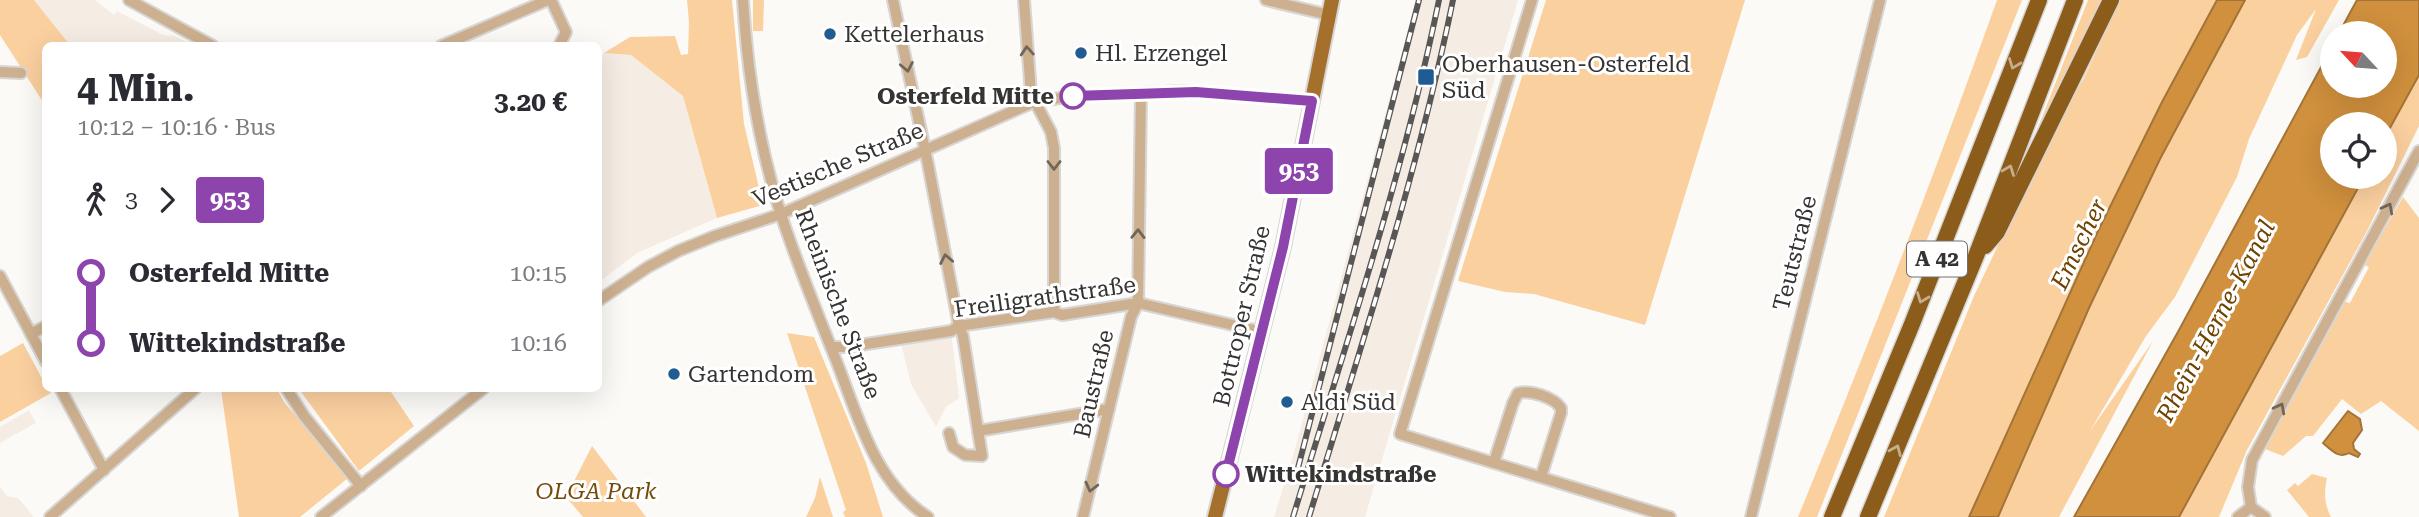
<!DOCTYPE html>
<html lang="de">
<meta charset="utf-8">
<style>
:root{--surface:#fff;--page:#f7f7f7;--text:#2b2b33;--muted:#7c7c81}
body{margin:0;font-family:"Roboto Serif",serif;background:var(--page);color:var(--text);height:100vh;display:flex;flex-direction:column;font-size:26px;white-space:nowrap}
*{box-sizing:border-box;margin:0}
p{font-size:23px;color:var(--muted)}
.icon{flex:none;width:38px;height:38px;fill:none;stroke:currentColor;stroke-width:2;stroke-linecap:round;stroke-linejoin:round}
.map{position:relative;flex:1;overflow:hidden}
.panel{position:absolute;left:42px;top:42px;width:560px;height:350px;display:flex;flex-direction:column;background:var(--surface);border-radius:10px;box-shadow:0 7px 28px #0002}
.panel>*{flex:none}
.badge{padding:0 14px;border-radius:5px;font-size:24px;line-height:46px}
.needle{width:46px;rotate:296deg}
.buttons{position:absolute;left:2320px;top:21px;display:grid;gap:14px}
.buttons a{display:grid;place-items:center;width:77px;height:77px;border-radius:50%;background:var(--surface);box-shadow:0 7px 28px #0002;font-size:35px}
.map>.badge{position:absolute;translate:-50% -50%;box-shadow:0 0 0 4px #fff}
.legs{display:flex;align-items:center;gap:10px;height:77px;padding:0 35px;font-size:23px}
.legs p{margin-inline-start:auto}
.head{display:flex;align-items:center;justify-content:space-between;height:119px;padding:0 35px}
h1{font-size:38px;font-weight:700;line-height:52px}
ul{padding:0 35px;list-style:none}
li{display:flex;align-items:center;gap:24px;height:70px;font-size:26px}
li i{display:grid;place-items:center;width:10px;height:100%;margin:0 9px;background:currentColor}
li i::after{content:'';width:18px;height:18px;margin:-9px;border:5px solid;border-radius:50%;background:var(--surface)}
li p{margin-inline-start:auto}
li:first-child i{background:linear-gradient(#0000 50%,currentColor 0)}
li:last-child i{background:linear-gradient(currentColor 50%,#0000 0)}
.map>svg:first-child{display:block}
.built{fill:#f5ede4}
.green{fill:#fbd09f}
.water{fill:#d0903d;stroke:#a2743a;stroke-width:2}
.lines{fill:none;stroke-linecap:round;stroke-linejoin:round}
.minor-casing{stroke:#d8d6d4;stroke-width:14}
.major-casing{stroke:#d8d6d4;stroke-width:18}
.highway-casing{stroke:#d8d6d4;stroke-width:19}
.minor{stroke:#cdb08f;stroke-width:10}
.major{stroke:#a4702c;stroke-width:14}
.highway{stroke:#8c5c1b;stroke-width:16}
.rail-casing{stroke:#595756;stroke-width:6}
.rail{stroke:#fff;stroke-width:3.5;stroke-dasharray:10;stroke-linecap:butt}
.oneway{stroke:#726658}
.oneway2{stroke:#c6ae8d}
.line-1-casing{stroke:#fff;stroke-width:16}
.line-1{stroke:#8e44ad;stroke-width:10}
.poi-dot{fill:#205b92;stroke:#fff;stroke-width:2.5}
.stop-1-dot{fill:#fff;stroke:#8e44ad;stroke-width:3.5}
.labels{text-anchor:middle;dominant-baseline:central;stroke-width:6;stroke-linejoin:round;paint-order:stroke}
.shield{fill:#fff;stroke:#727170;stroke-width:2}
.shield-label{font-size:21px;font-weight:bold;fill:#353433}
.poi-label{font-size:23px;fill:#353433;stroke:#fff;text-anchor:start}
.stop-label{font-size:23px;font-weight:bold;fill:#353433;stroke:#fff;text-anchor:end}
.street-label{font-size:23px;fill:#353433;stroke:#fff}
.park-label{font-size:23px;font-style:italic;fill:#754b0a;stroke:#fff}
.water-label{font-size:24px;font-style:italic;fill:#6e4300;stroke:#fff}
</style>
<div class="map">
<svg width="2419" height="517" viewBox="0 0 2419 517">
<rect width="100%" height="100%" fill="#fcfaf7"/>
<g class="built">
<path d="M34 0H95L114 15 117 11 163 35 174 36 194 45H70Z"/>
<path d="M1416 0H1518L1365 517H1274L1293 456Z"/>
<path d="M604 53 631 55 683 96 717 218 637 253 599 282V58Z"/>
<path d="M951 331 959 398 946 407 936 427 911 384 900 339Z"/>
<path d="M29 410 36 423 0 443V427Z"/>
<path d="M0 487 7 496 18 498 34 517H0Z"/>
</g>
<g class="green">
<path d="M0 0H34L70 45 46 46 45 105 0 35Z"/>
<path d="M687 0H732L744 124 763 205 717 218 683 96 631 55 604 53 630 37 675 36 681 55 688 54 689 22Z"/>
<path d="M753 0H764L763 31H753Z"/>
<path d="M1546 0H1745L1645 325 1534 294 1505 292 1458 281Z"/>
<path d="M1997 0H2022L1817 517H1798C1868 346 1935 174 1997 0Z"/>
<path d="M2088 0H2101L2039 131 2037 130Z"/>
<path d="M2120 0H2217L2162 102 2098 231 1969 517H1884L1974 296 2061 112 2083 80Z"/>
<path d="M2245 0H2339L2307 57 2296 60 2316 9 2297 35 2249 139 2237 177 2175 297 2146 336 2090 431 2153 341 2059 517H1998L2089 308 2160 159Z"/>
<path d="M2419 75V126L2368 229 2247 450 2219 517H2179L2364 177H2385V137Z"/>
<path d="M2403 197 2419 218V431L2381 401 2361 414 2342 399 2313 436H2306L2283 456 2265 449 2345 302 2350 303 2369 267 2364 265Z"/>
<path d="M787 333 814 337 866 463 883 517H845L843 512 846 510Z"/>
<path d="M23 343 45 384 46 388 48 389 51 393 0 422V356Z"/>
<path d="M221 389H277L284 402 348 478 300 517H239Z"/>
<path d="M299 389H389L414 426 359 471Z"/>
<path d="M592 446 646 517H583L566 497Z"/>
<path d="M2312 474 2327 478C2324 492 2324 504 2331 517H2309L2287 490 2295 483 2298 486Z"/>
<path d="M820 477 833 517H806L815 498Z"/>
</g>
<g class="water">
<path d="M2217 0H2245L2160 159 2089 308 1998 517H1969L2098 231 2162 102Z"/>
<path d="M2357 0H2419V75L2385 137V124H2333V177H2364L2179 517H2074L2179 330 2333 45V86H2385V33H2339Z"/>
<path d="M2348 411 2360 419 2362 430 2353 443 2354 449 2360 454 2358 457 2349 453C2339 459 2331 450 2323 443Z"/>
</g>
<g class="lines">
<defs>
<g id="minor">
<path d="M129 0 213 46"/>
<path d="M551 0 566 32 559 46"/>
<path d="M743 0C747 69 758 139 778 205 794 257 816 309 836 360 858 416 874 482 928 517"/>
<path d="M893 0 928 164 959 326 963 336 982 456 965 455 953 447 949 433"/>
<path d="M1024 0 1031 94 1051 132 1054 148V312"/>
<path d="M1266 0 1329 15"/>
<path d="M1532 0 1400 434 1670 517"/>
<path d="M441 46 548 0"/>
<path d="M0 72 21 73"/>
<path d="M0 276 46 362"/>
<path d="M598 301 648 267 678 251 715 236 781 214 1034 102 1073 96 1184 91 1312 101"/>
<path d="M31 334 46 326"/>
<path d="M831 347H847L951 331 959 326 1054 312 1062 315 1138 303 1263 332"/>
<path d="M60 388 104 470"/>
<path d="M286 388 304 416 361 486"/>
<path d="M978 431 1109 409"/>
<path d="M1494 462 1513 403 1518 393C1531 390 1553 397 1561 408V413L1541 477"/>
<path d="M50 517 196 388"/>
<path d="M321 517 484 388"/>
<path d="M1083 517 1131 317 1138 303 1141 93"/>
<path d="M1751 517 1880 0"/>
<path d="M2238 517 2251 507"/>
<path d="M2265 517 2251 507 2248 487 2252 460 2419 151"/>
</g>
<path id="major" d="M1215 517 1283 247 1332 0"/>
<g id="highway">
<path d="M1985 246 1997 232 2111 0"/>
<path d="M1832 517 1912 324 2039 0"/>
<path d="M1868 517 1976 256 2075 0"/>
</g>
</defs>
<use href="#minor" class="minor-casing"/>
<use href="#major" class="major-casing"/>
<use href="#highway" class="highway-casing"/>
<use href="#minor" class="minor"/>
<use href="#major" class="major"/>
<use href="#highway" class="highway"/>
<defs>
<g id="rail">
<path d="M1298 468 1419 0"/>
<path d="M1293 517C1345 346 1403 176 1439 0"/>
<path d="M1309 517C1361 346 1417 176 1453 0"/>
</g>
</defs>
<use href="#rail" class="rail-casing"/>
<use href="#rail" class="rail"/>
</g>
<defs><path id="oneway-chevron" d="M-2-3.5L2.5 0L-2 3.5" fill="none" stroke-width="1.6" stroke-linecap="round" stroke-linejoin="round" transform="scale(1.75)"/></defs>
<g class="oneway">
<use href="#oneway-chevron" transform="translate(1027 51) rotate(-94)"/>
<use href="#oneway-chevron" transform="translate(907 67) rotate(79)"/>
<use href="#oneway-chevron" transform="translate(1054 165) rotate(90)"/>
<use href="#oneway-chevron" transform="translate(2388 208) rotate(-62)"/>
<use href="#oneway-chevron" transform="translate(1138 234) rotate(-89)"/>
<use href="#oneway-chevron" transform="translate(946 259) rotate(-101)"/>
<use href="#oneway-chevron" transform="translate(2280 408) rotate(-62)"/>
<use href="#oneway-chevron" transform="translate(1091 487) rotate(104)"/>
</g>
<g class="oneway2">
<use href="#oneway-chevron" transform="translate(2014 64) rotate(111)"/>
<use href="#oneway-chevron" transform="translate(2009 170) rotate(-69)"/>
<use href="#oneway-chevron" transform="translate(1922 298) rotate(111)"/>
<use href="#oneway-chevron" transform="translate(1896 450) rotate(-67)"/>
</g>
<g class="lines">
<defs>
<path id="line-1" d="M1073 96 1196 92 1312 101 1283 247 1226 474"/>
</defs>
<use href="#line-1" class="line-1-casing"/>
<use href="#line-1" class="line-1"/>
</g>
<g class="poi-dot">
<circle cx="830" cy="34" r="7"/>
<circle cx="1081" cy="53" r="7"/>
<rect x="1417" y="68" width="18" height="18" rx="3.5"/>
<circle cx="674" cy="374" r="7"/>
<circle cx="1287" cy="402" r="7"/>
</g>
<g class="stop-1-dot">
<circle cx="1073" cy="96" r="12"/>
<circle cx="1226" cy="474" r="12"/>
</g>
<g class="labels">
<rect class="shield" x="1907" y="241.5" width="60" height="35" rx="5"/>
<g class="shield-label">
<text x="1937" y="259">A 42</text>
</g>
<g class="poi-label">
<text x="844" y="34">Kettelerhaus</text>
<text x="1095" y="53">Hl. Erzengel</text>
<text x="1442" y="64">Oberhausen-Osterfeld<tspan x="1442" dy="26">Süd</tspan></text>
<text x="688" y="374">Gartendom</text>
<text x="1301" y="402">Aldi Süd</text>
</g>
<g class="stop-label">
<text x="1054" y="96">Osterfeld Mitte</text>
<text x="1245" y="474" text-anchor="start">Wittekindstraße</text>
</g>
<g class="street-label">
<text transform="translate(838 165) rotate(-23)">Vestische Straße</text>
<text transform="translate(1795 253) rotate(-76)">Teutstraße</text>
<text transform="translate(1045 297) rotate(-8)">Freiligrathstraße</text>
<text transform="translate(838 304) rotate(69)">Rheinische Straße</text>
<text transform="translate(1242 316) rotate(-77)">Bottroper Straße</text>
<text transform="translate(1094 384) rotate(-77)">Baustraße</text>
</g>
<g class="park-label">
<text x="596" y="491">OLGA Park</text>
</g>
<g class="water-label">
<text transform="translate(2079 244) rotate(-64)">Emscher</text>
<text transform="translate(2216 321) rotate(-62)">Rhein-Herne-Kanal</text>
</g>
</g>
</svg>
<div class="buttons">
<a><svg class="needle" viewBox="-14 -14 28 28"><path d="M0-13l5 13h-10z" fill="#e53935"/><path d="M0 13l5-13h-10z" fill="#7c7c81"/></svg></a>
<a><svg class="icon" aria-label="locate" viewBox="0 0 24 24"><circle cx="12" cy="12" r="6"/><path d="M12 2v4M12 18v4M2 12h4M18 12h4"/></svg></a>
</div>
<b class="badge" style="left:1299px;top:171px;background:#8e44ad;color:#fff">953</b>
<section class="panel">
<div class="head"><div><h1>4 Min.</h1><p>10:12 – 10:16 · Bus</p></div><b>3.20 €</b></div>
<div class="legs"><svg class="icon" aria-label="walk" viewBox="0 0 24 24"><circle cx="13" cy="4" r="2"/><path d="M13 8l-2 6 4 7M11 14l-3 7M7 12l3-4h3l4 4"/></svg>3<svg class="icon" aria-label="forward" viewBox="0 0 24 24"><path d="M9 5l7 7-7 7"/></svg><b class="badge" style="background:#8e44ad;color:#fff">953</b></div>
<ul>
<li><i style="color:#8e44ad"></i><b>Osterfeld Mitte</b><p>10:15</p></li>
<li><i style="color:#8e44ad"></i><b>Wittekindstraße</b><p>10:16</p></li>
</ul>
</section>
</div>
